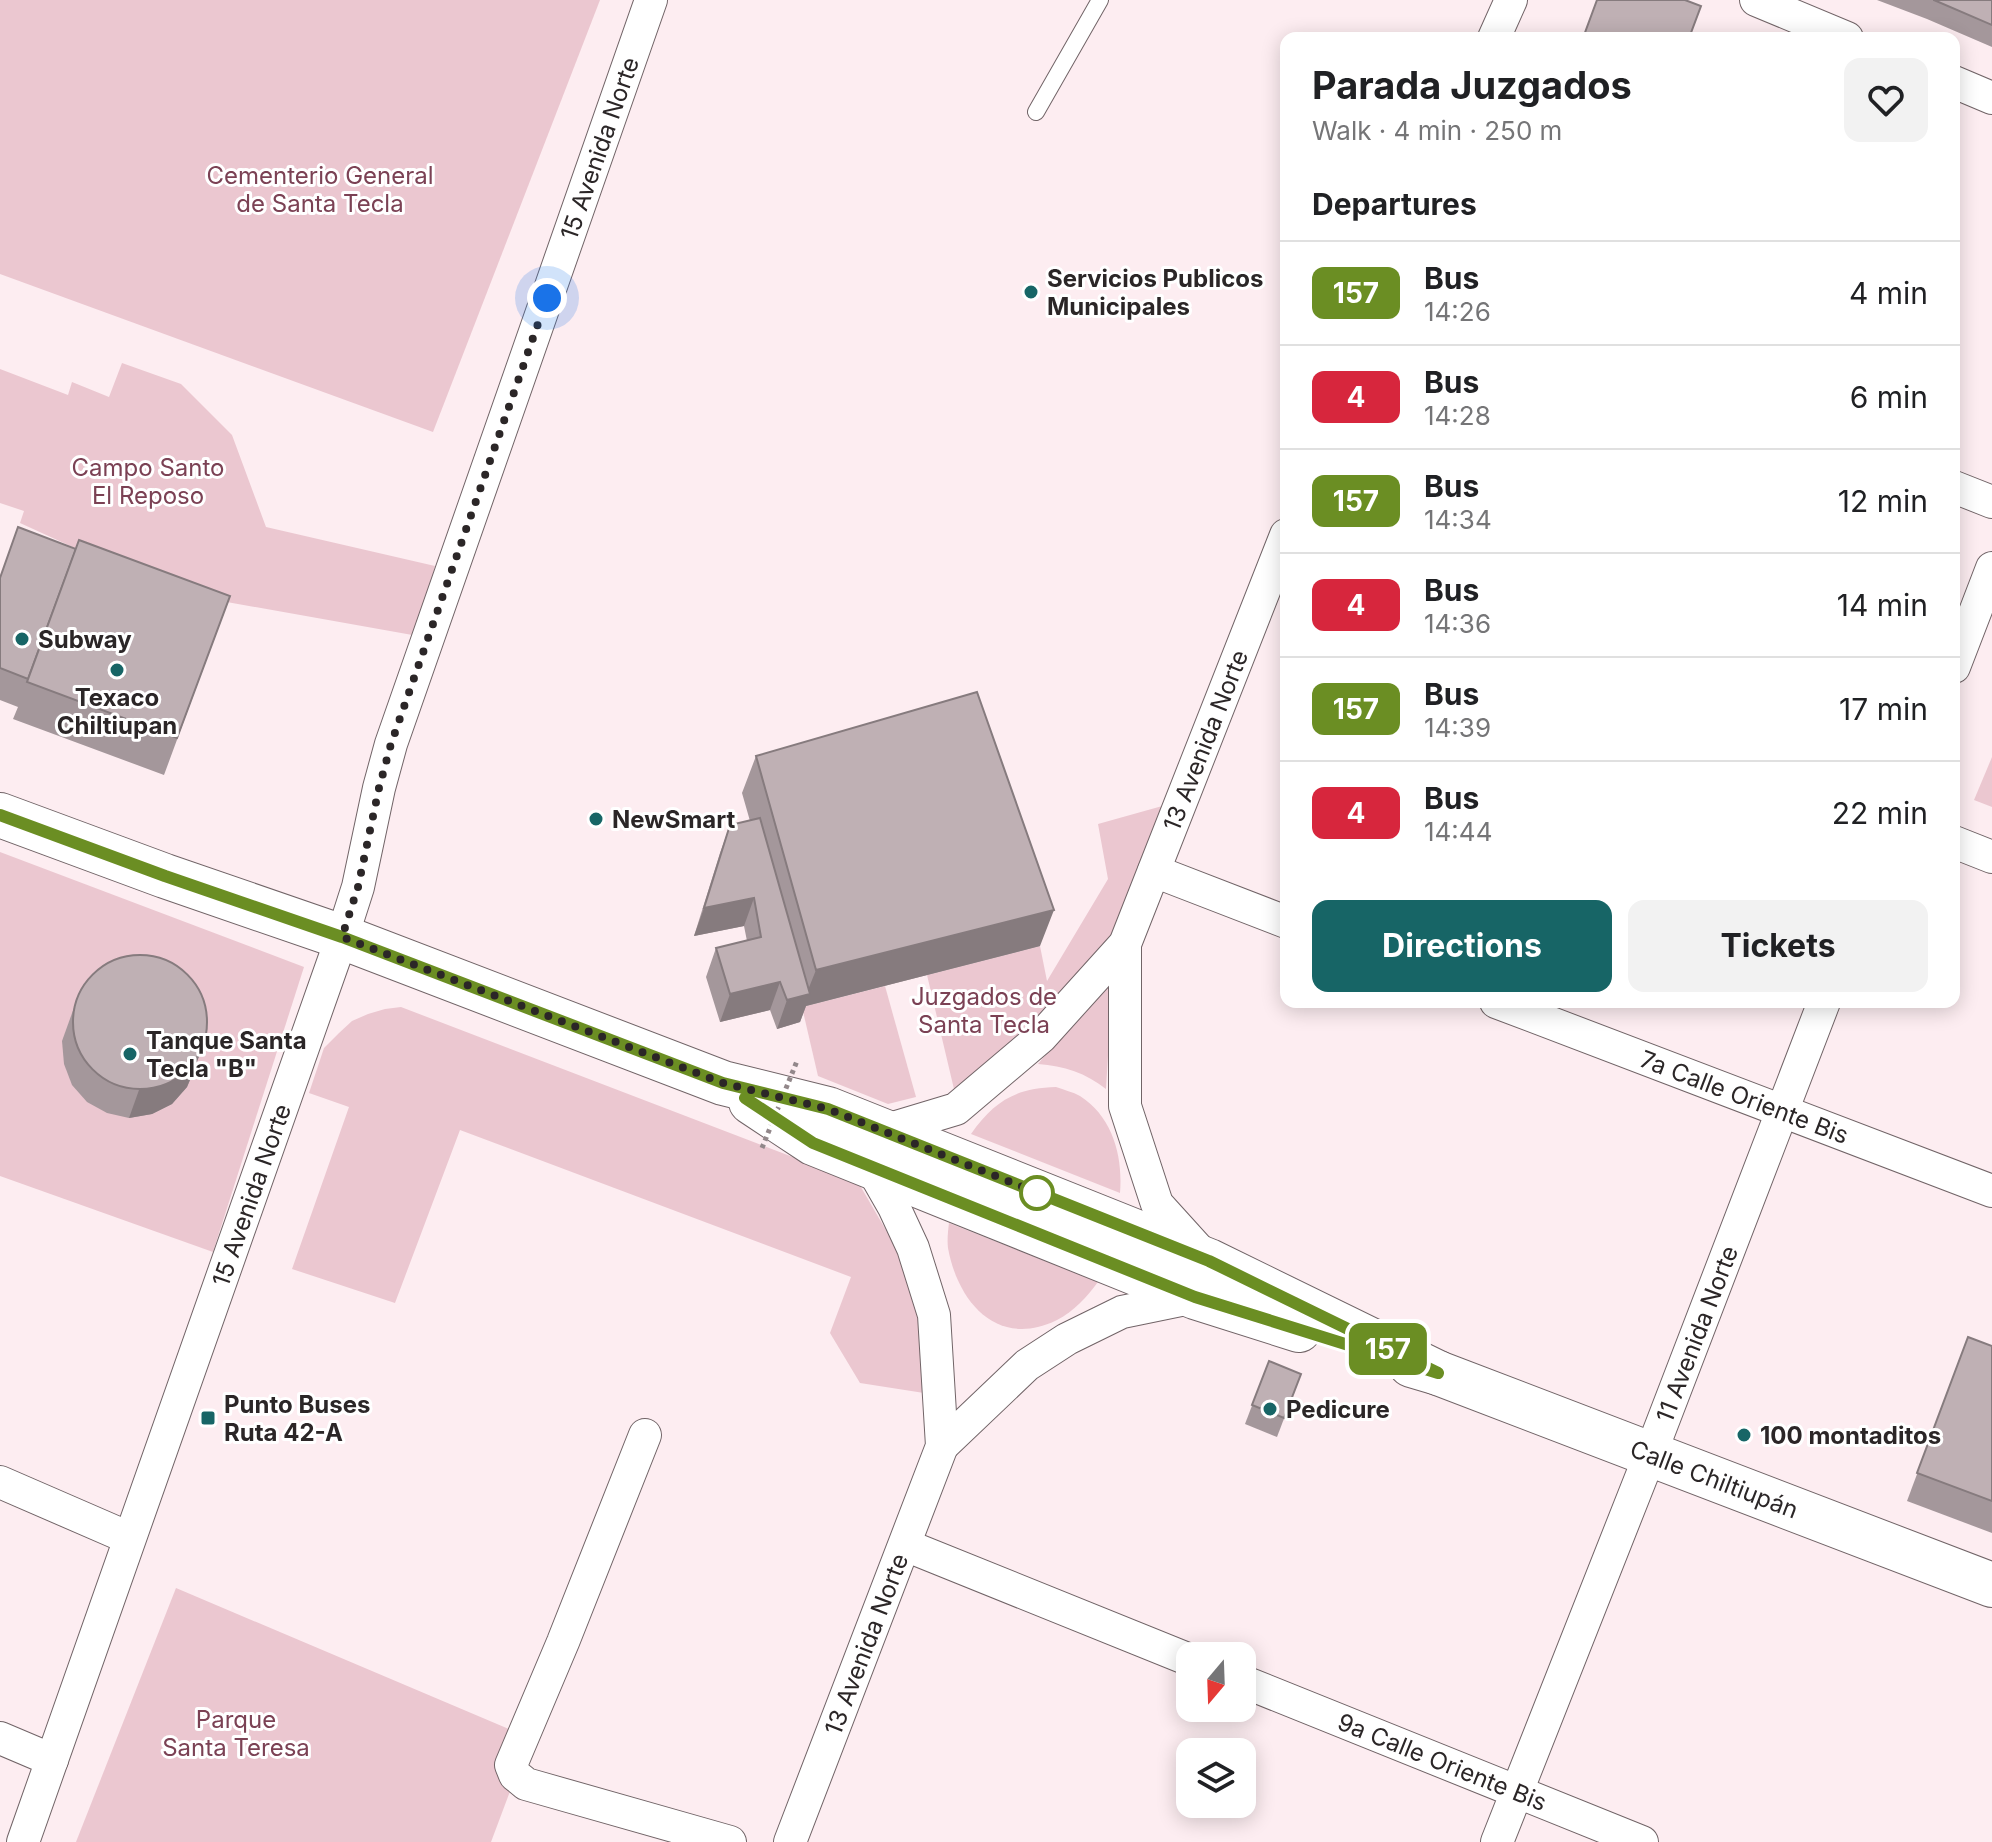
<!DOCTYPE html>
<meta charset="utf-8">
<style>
:root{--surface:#fff;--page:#f2f2f2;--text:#202124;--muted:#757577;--line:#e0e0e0;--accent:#176566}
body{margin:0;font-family:Inter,sans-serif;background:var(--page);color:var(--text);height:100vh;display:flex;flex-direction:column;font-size:30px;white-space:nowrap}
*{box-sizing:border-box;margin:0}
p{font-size:26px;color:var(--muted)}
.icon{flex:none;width:44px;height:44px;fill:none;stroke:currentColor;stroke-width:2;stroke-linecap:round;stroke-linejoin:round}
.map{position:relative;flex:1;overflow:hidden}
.details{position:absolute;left:1280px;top:32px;width:680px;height:976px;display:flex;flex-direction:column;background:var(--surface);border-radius:16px;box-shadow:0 4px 20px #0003}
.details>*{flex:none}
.badge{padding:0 16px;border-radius:12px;font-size:28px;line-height:52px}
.needle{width:52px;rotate:199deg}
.tools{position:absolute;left:1176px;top:1642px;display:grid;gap:16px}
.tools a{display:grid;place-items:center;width:80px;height:80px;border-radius:16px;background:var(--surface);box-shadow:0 4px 20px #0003;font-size:40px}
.you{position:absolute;width:40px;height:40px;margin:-20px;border:6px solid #fff;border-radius:50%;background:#1a73e8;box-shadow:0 0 0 12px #1a73e833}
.map>.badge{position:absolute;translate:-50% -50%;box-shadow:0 0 0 4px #fff}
h2{padding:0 32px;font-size:30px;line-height:72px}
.round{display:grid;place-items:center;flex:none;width:84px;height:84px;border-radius:16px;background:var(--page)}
.overview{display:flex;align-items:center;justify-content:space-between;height:136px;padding:0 32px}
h1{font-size:38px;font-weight:700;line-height:60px}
.action{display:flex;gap:16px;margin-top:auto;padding:16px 32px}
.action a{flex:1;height:92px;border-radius:16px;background:var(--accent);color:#fff;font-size:32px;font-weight:700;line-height:92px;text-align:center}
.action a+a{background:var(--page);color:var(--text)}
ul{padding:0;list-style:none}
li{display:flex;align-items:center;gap:24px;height:104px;padding:0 32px;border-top:2px solid var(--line)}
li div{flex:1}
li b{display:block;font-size:30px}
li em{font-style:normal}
li .badge{min-width:88px;font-weight:700;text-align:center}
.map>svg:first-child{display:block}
.green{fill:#ebc7d0}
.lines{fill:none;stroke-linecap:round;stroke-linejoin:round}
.service-casing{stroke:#716467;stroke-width:18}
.minor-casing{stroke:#716467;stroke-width:34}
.secondary-casing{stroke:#716467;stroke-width:46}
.service{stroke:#fff;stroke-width:16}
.minor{stroke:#fff;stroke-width:32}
.secondary{stroke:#fff;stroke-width:44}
.path-bridge{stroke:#92878a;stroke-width:5;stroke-dasharray:4 4;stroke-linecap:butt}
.wall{fill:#a4979b}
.shaded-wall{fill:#867b7e}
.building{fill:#bfb0b4;stroke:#867b7e;stroke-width:2}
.line-casing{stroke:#fff;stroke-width:18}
.line{stroke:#6b8e23;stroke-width:12}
.walk{stroke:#2b2627;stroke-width:8;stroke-dasharray:0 14.4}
.poi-dot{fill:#176566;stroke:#fff;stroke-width:3}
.stop-dot{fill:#fff;stroke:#6b8e23;stroke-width:4}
.labels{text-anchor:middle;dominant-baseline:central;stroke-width:6;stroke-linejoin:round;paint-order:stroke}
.street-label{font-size:24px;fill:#2b2627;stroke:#fff}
.park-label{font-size:24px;fill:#7b4154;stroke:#fff}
.poi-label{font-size:24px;font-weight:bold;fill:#2b2627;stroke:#fff;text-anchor:start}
</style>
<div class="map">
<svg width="1992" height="1842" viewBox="0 0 1992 1842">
<rect width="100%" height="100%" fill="#fdedf1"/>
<g class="green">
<path d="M0 0H600L433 432 0 274Z"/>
<path d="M122 363 181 384 232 435 266 527 435 566 418 636 171 592 20 523 24 511 0 503V369L68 395 72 382 109 397Z"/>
<path d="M1992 757V807L1974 800Z"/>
<path d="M1173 803 1117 941 1034 1031 954 1089 927 975 1040 946 1047 981 1108 879 1098 824Z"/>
<path d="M0 852 304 967 213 1252 0 1176Z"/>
<path d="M1113 973 1106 1089C1086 1073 1064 1066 1038 1064Z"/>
<path d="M885 986 916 1097 888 1104 818 1076 802 1007Z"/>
<path d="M401 1007 858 1182 894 1244 922 1322 924 1393 860 1383 830 1333 851 1277 460 1130 395 1303 292 1269 349 1107 309 1093 324 1048 339 1033 352 1021 368 1014 385 1009Z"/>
<path d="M1056 1087C1064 1090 1073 1092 1080 1096 1113 1117 1123 1157 1120 1193L971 1134C994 1101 1016 1088 1056 1087Z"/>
<path d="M949 1223 1098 1282C1087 1297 1074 1311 1057 1320 998 1349 958 1303 948 1248 947 1240 948 1231 949 1223Z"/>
<path d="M176 1588 530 1738 491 1842H76Z"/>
</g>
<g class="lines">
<defs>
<path id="service" d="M1036 112 1100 0"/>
<g id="minor">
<path d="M1756 0 1847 38"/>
<path d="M1494 38 1511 0"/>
<path d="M1954 82 1992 98"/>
<path d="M1954 487 1992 502"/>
<path d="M1954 667 1992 568"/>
<path d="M1954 842 1992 857"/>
<path d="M1154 871 1286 922"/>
<path d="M1125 944V1106L1157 1204 1205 1257"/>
<path id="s1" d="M1496 1002 1992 1191"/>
<path id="s2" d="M883 1131 956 1109 1041 1037 1125 944 1286 535"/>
<path d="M645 1435 563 1642 511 1765 515 1775 526 1784 730 1842"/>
<path d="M942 1446 1027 1365 1067 1339 1122 1312 1195 1297"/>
<path d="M0 1482 129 1538"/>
<path d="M905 1545 1190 1660"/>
<path id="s3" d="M1242 1681 1642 1842"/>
<path d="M0 1738 52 1760"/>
<path id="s4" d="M23 1842 342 937 358 887 379 788 391 744 651 0"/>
<path id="s5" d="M790 1842 942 1446 934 1315 913 1248 894 1207 870 1165"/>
<path id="s6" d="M1497 1842 1650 1455 1824 1002"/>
</g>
<g id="secondary">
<path d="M0 815 165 876 342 937 723 1083 828 1109 1209 1261 1438 1373"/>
<path d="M751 1102 813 1143 1195 1297 1299 1330"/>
<path id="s7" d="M1411 1365 1438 1373 1992 1585"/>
</g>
</defs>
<use href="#service" class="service-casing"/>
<use href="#minor" class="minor-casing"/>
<use href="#secondary" class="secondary-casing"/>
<use href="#service" class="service"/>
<use href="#minor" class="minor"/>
<use href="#secondary" class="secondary"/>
<path class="path-bridge" d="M762 1148 797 1061"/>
</g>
<g class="wall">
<path d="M1877 0H1992V47L1927 19Z"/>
<path d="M76 549 230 596 164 775 13 719 18 707 0 700V578Z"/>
<path d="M756 756 1040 946 806 1006 800 1022 777 1029 770 1010 720 1022 706 977 716 948 747 941 744 926 694 936 720 853 730 825 750 821 742 793Z"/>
<path d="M80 991 196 1067 187 1087 172 1104 152 1114 129 1118 107 1113 87 1102 72 1085 64 1064 62 1041Z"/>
<path d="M1968 1337 1992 1346V1533L1907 1501Z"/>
<path d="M1269 1361 1301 1374 1277 1437 1245 1424Z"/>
</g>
<g class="shaded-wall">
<path d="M754 898 744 926 694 936 704 908Z"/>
<path d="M1054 910 1040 946 806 1006 800 1022 777 1029 787 1000 806 995 816 970Z"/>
<path d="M780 982 770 1010 720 1022 730 994Z"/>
<path d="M206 1039 187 1087 172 1104 152 1114 129 1118 139 1090Z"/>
</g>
<g class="building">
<path d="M1597 0H1685L1701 6 1689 38H1583Z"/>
<path d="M1933 0H1992V25L1934 0Z"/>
<path d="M18 527 76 549 28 679 0 668V578Z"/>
<path d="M79 540 230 596 177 738 27 682Z"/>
<path d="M977 692 1054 910 816 970 756 756Z"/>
<path d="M760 818 810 994 787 1000 780 982 730 994 716 948 761 937 754 898 704 908 730 825Z"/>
<circle cx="140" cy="1022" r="67"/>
<path d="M1968 1337 1992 1346V1501L1917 1473Z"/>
<path d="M1269 1361 1301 1374 1284 1418 1252 1405Z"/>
</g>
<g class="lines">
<defs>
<path id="line" d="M0 815 165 876 342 937 723 1083 828 1109 1209 1261 1438 1373 1195 1297 813 1143 745 1098"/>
</defs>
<use href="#line" class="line-casing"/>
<use href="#line" class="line"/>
<path class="walk" d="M547 298 391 744 379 788 358 887 342 937 723 1083 828 1109 1043 1195 1037 1193"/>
</g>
<g class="poi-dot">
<circle cx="1031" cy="292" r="8"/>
<circle cx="22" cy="639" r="8"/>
<circle cx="117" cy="670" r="8"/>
<circle cx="596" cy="819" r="8"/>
<circle cx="130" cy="1054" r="8"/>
<circle cx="1270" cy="1409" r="8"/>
<rect x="200" y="1410" width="16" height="16" rx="4"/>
<circle cx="1744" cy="1435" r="8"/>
</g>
<circle class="stop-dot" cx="1037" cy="1193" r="16"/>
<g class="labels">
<g class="street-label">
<text stroke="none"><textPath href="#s4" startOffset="1790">15 Avenida Norte</textPath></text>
<text stroke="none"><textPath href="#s2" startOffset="532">13 Avenida Norte</textPath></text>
<text stroke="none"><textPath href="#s1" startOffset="266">7a Calle Oriente Bis</textPath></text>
<text stroke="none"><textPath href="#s4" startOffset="686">15 Avenida Norte</textPath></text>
<text stroke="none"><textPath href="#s6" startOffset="546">11 Avenida Norte</textPath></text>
<text stroke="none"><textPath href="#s7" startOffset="324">Calle Chiltiupán</textPath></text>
<text stroke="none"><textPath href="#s5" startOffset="212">13 Avenida Norte</textPath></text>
<text stroke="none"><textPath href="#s3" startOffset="216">9a Calle Oriente Bis</textPath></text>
</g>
<g class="park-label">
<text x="320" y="175">Cementerio General<tspan x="320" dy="28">de Santa Tecla</tspan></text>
<text x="148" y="467">Campo Santo<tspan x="148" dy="28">El Reposo</tspan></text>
<text x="984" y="996">Juzgados de<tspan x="984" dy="28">Santa Tecla</tspan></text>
<text x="236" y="1719">Parque<tspan x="236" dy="28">Santa Teresa</tspan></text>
</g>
<g class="poi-label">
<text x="1047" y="278">Servicios Publicos<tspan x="1047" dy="28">Municipales</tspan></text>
<text x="38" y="639">Subway</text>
<text x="117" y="697" text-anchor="middle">Texaco<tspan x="117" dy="28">Chiltiupan</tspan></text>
<text x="612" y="819">NewSmart</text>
<text x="146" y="1040">Tanque Santa<tspan x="146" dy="28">Tecla "B"</tspan></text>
<text x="224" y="1404">Punto Buses<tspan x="224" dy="28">Ruta 42-A</tspan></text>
<text x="1286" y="1409">Pedicure</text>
<text x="1760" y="1435">100 montaditos</text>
</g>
</g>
</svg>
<div class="tools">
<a><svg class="needle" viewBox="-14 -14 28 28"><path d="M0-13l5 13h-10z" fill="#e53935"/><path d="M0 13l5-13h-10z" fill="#757577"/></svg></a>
<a><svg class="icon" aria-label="layers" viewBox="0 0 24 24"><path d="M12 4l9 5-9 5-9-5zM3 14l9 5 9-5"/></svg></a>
</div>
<div class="you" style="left:547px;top:298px"></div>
<b class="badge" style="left:1388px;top:1349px;background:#6b8e23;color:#fff">157</b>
<section class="details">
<div class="overview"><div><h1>Parada Juzgados</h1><p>Walk · 4 min · 250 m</p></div><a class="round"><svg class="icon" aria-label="heart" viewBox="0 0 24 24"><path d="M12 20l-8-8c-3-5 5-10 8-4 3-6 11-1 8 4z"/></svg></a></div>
<h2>Departures</h2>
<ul>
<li><span class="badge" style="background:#6b8e23;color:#fff">157</span><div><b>Bus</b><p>14:26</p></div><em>4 min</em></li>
<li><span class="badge" style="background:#d7263d;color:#fff">4</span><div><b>Bus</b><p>14:28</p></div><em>6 min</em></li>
<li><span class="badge" style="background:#6b8e23;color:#fff">157</span><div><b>Bus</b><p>14:34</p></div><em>12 min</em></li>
<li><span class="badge" style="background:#d7263d;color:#fff">4</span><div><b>Bus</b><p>14:36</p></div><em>14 min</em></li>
<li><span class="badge" style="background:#6b8e23;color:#fff">157</span><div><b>Bus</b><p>14:39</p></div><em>17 min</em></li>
<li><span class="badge" style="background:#d7263d;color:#fff">4</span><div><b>Bus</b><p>14:44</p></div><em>22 min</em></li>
</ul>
<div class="action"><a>Directions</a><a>Tickets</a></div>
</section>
</div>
